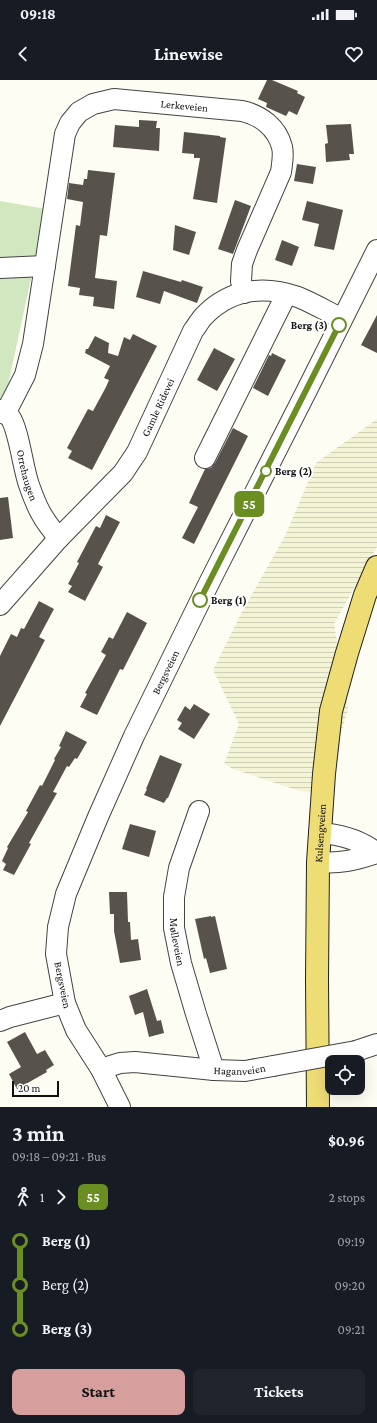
<!DOCTYPE html>
<meta charset="utf-8">
<style>
:root{--surface:#171b24;--page:#20242c;--text:#f1f3f6;--muted:#9ea1a6;--accent:#d69f9e}
body{margin:0;font-family:"Crimson Pro",serif;background:var(--page);color:var(--text);height:100vh;display:flex;flex-direction:column;font-size:15px;white-space:nowrap}
*{box-sizing:border-box;margin:0}
p{font-size:13px;color:var(--muted)}
.icon{flex:none;width:22px;height:22px;fill:none;stroke:currentColor;stroke-width:2;stroke-linecap:round;stroke-linejoin:round}
.map{position:relative;height:1027px;overflow:hidden}
.panel{display:flex;flex-direction:column;background:var(--surface);flex:1}
.panel>*{flex:none}
.badge{padding:0 8px;border-radius:6px;font-size:14px;line-height:26px}
.buttons{position:absolute;left:325px;top:975px;display:grid;gap:8px}
.buttons a{display:grid;place-items:center;width:40px;height:40px;border-radius:8px;background:var(--surface);box-shadow:0 4px 16px #0002;font-size:20px}
.scale{position:absolute;left:12px;bottom:10px;width:47px;box-sizing:border-box;padding-left:4px;border:2px solid #101010;border-top:0;font-size:11px;line-height:14px;white-space:nowrap;color:#101010;-webkit-text-stroke:3px #fff;paint-order:stroke}
.map>.badge{position:absolute;translate:-50% -50%;box-shadow:0 0 0 2px #fff}
.legs{display:flex;align-items:center;gap:6px;height:44px;padding:0 12px;font-size:13px}
.legs p{margin-inline-start:auto}
.headline{display:flex;align-items:center;justify-content:space-between;height:68px;padding:0 12px}
h1{font-size:22px;font-weight:700;line-height:30px}
.button{display:flex;gap:8px;margin-top:auto;padding:8px 12px}
.button a{flex:1;height:46px;border-radius:8px;background:var(--accent);color:#111;font-size:16px;font-weight:700;line-height:46px;text-align:center}
.button a+a{background:var(--page);color:var(--text)}
ul{padding:0 12px;list-style:none}
li{display:flex;align-items:center;gap:14px;height:44px;font-size:15px}
li i{display:grid;place-items:center;width:6px;height:100%;margin:0 5px;background:currentColor}
li i::after{content:'';width:10px;height:10px;margin:-5px;border:3px solid;border-radius:50%;background:var(--surface)}
li p{margin-inline-start:auto}
li:first-child i{background:linear-gradient(#0000 50%,currentColor 0)}
li:last-child i{background:linear-gradient(currentColor 50%,#0000 0)}
.status{display:flex;justify-content:space-between;align-items:center;height:28px;padding:0 20px;background:var(--surface);direction:ltr}
.status svg{height:11px;fill:currentColor}
header{display:flex;justify-content:space-between;align-items:center;height:52px;padding:0 12px;background:var(--surface);font-size:18px;font-weight:700}
.map>svg:first-child{display:block}
.farmland{fill:url(#farmland-rules)}
.grass{fill:#d0e7bf}
.building{fill:#58524d}
.lines{fill:none;stroke-linecap:round;stroke-linejoin:round}
.minor-casing{stroke:#434343;stroke-width:22}
.major-casing{stroke:#212121;stroke-width:24}
.minor{stroke:#fff;stroke-width:20}
.major{stroke:#eedc74;stroke-width:22}
.minor-bridge-casing{stroke:#434343;stroke-width:22;stroke-linecap:butt}
.minor-bridge{stroke:#fff;stroke-width:20}
.line-1-casing{stroke:#fff;stroke-width:9}
.line-1{stroke:#6b8e23;stroke-width:6}
.stop-1-dot{fill:#fff;stroke:#6b8e23;stroke-width:2}
.labels{text-anchor:middle;dominant-baseline:central;stroke-width:4;stroke-linejoin:round;paint-order:stroke}
.street-label{font-size:11px;fill:#101010;stroke:#fff}
.stop-label{font-size:11px;font-weight:bold;fill:#101010;stroke:#fff;text-anchor:start}
</style>
<div class="status"><b>09:18</b><svg viewBox="0 0 49 12"><path d="M0 12V9h3v3zM5 12V6h3v6zM10 12V3h3v9zM15 12V0h3v12zM26 1h20v11H26zM47 4h2v5h-2z"/></svg></div>
<header><svg class="icon" aria-label="back" viewBox="0 0 24 24"><path d="M15 5l-7 7 7 7"/></svg>Linewise<svg class="icon" aria-label="heart" viewBox="0 0 24 24"><path d="M12 20l-8-8c-3-5 5-10 8-4 3-6 11-1 8 4z"/></svg></header>
<div class="map">
<svg width="377" height="1027" viewBox="0 0 377 1027">
<defs>
<pattern id="farmland-rules" width="6" height="5" patternUnits="userSpaceOnUse"><rect width="6" height="5" fill="#f3f3d5"/><path d="M0 2.5h6" fill="none" stroke="#cfcfb6"/></pattern>
</defs>
<rect width="100%" height="100%" fill="#fefdf4"/>
<path class="farmland" d="M377 339V467L334 544 348 629 333 681 316 713 300 711 233 689 224 684 239 644 213 590 241 534 286 454 316 383Z"/>
<path class="grass" d="M0 121 46 129 5 319H0Z"/>
<g class="building">
<path d="M267 0H272L298 11 297 13 305 17 297 35 289 31 286 36 266 27 267 23 258 19Z"/>
<path d="M139 40 157 41 156 48H160L159 71 113 67 115 45 139 47Z"/>
<path d="M351 44 354 74H349L350 80 326 82 325 64 328 63 326 45Z"/>
<path d="M184 52 220 56V57L226 58 217 123 193 119 200 78H194V74L182 73Z"/>
<path d="M297 84 316 87 313 104 294 101Z"/>
<path d="M88 90 115 93 107 156 100 155 95 198 117 201 114 229 93 226 94 217 79 215 80 208 68 206 76 145 80 146 83 122 67 119 69 103 83 105 84 99H87Z"/>
<path d="M235 120 251 126 233 174 218 169Z"/>
<path d="M307 121 343 130 334 170 314 166 319 144 302 140Z"/>
<path d="M175 145 196 152 189 175 173 170Z"/>
<path d="M282 160 299 167 292 186 275 180Z"/>
<path d="M143 191 181 202 182 200 203 207 197 223 164 211 160 224 136 217Z"/>
<path d="M377 235V273L361 265Z"/>
<path d="M133 254 157 266 92 390 68 378 72 371 67 368 88 329 93 331 106 307 109 300 104 298 110 286 85 273 86 269H88L95 256 109 263 108 273 118 276 124 257 130 260Z"/>
<path d="M214 268 235 279 217 311 197 300Z"/>
<path d="M272 273 286 280 268 316 253 308 269 275 271 276Z"/>
<path d="M233 348 248 356 194 464 182 458 198 427 189 423 205 389 211 388 215 383Z"/>
<path d="M8 417 13 458 0 460V418Z"/>
<path d="M106 435 120 442 98 484 103 487 85 521 68 512 72 506 68 504 79 483 77 482 96 446 100 448Z"/>
<path d="M39 521 54 529 39 557 45 560 0 646V576L11 554 17 557 21 548 24 549Z"/>
<path d="M127 532 147 543 123 590 120 589 97 635 80 627 87 614 85 613 106 575 101 572 109 557 113 559Z"/>
<path d="M194 624 210 634 194 659 178 649 182 643 177 640 185 626 190 630Z"/>
<path d="M66 651 87 662 77 679 75 678 69 687 67 686 53 712 57 713 29 763 31 764 14 795 3 790 6 784 2 781 8 768 7 767 28 732 26 731 40 705 42 706 55 680 54 679 61 667 59 666Z"/>
<path d="M160 675 182 684 168 718H167L164 723 144 715 147 709H146Z"/>
<path d="M130 744 156 751 149 777 122 769Z"/>
<path d="M109 812H127L128 842H130L131 860 138 859 141 880 120 883 114 851V834H110Z"/>
<path d="M211 836V837L215 836 227 889 210 893 206 878 204 879 195 839Z"/>
<path d="M147 909 157 941 161 940 164 953 149 957 143 932 135 935 129 916Z"/>
<path d="M25 952 37 974 45 970 54 985 46 990 47 992 17 1009 9 994 21 987 7 962Z"/>
</g>
<g class="lines">
<defs>
<g id="minor">
<path d="M0 188 45 186"/>
<path id="s1" d="M0 330C3 332 8 334 10 337 19 350 23 389 29 405 37 428 43 440 59 458"/>
<path id="s2" d="M5 334 25 295 33 264 65 54 70 43 79 32 93 24 114 19 242 31C260 35 277 47 282 67 284 75 282 84 281 92L247 170 242 184 241 201 244 213"/>
<path d="M205 378 286 215"/>
<path id="s3" d="M0 525 59 458 123 393 137 372 193 251C197 246 200 240 204 236 230 209 263 205 298 217 313 223 328 232 342 239"/>
<path id="s4" d="M199 731 179 788 174 817V848L181 883 196 934 214 990"/>
<path d="M319 753C341 754 360 760 377 773"/>
<path d="M318 782C340 784 356 780 377 773"/>
<path d="M0 941 10 937 65 923"/>
<path d="M356 971 377 964"/>
<path id="s5" d="M101 989 120 983 135 982 214 990 245 991 273 986"/>
<path id="s6" d="M120 1027 101 989 76 950 65 923 56 874 58 847 66 814 98 737 134 656 210 501 307 310 377 170"/>
</g>
<g id="major">
<path id="s7" d="M318 1027 317 899 318 782 324 694 331 631 347 573 365 515 377 487"/>
</g>
</defs>
<use href="#minor" class="minor-casing"/>
<use href="#major" class="major-casing"/>
<use href="#minor" class="minor"/>
<use href="#major" class="major"/>
<defs>
<path id="minor-bridge" d="M273 986 356 971"/>
</defs>
<use href="#minor-bridge" class="minor-bridge-casing"/>
<use href="#minor-bridge" class="minor-bridge"/>
</g>
<g class="lines">
<defs>
<path id="line-1" d="M200 520 339 245"/>
</defs>
<use href="#line-1" class="line-1-casing"/>
<use href="#line-1" class="line-1"/>
</g>
<g class="stop-1-dot">
<circle cx="339" cy="245" r="7"/>
<circle cx="266" cy="391" r="5"/>
<circle cx="200" cy="520" r="7"/>
</g>
<g class="labels">
<g class="street-label">
<text stroke="none"><textPath href="#s2" startOffset="423">Lerkeveien</textPath></text>
<text stroke="none"><textPath href="#s3" startOffset="255">Gamle Ridevei</textPath></text>
<text stroke="none"><textPath href="#s1" startOffset="73">Orrehaugen</textPath></text>
<text stroke="none"><textPath href="#s6" startOffset="472">Bergsveien</textPath></text>
<text stroke="none"><textPath href="#s7" startOffset="274">Kulsengveien</textPath></text>
<text stroke="none"><textPath href="#s4" startOffset="135">Mølleveien</textPath></text>
<text transform="translate(63 905) rotate(78)">Bergsveien</text>
<text stroke="none"><textPath href="#s5" startOffset="140">Haganveien</textPath></text>
</g>
<g class="stop-label">
<text x="328" y="245" text-anchor="end">Berg (3)</text>
<text x="275" y="391">Berg (2)</text>
<text x="211" y="520">Berg (1)</text>
</g>
</g>
</svg>
<div class="buttons">
<a><svg class="icon" aria-label="locate" viewBox="0 0 24 24"><circle cx="12" cy="12" r="6"/><path d="M12 2v4M12 18v4M2 12h4M18 12h4"/></svg></a>
</div>
<div class="scale">20 m</div>
<b class="badge" style="left:249px;top:424px;background:#6b8e23;color:#fff">55</b>
</div>
<section class="panel">
<div class="headline"><div><h1>3 min</h1><p>09:18 – 09:21 · Bus</p></div><b>$0.96</b></div>
<div class="legs"><svg class="icon" aria-label="walk" viewBox="0 0 24 24"><circle cx="13" cy="4" r="2"/><path d="M13 8l-2 6 4 7M11 14l-3 7M7 12l3-4h3l4 4"/></svg>1<svg class="icon" aria-label="forward" viewBox="0 0 24 24"><path d="M9 5l7 7-7 7"/></svg><b class="badge" style="background:#6b8e23;color:#fff">55</b><p>2 stops</p></div>
<ul>
<li><i style="color:#6b8e23"></i><b>Berg (1)</b><p>09:19</p></li>
<li><i style="color:#6b8e23"></i><span>Berg (2)</span><p>09:20</p></li>
<li><i style="color:#6b8e23"></i><b>Berg (3)</b><p>09:21</p></li>
</ul>
<div class="button"><a>Start</a><a>Tickets</a></div>
</section>
